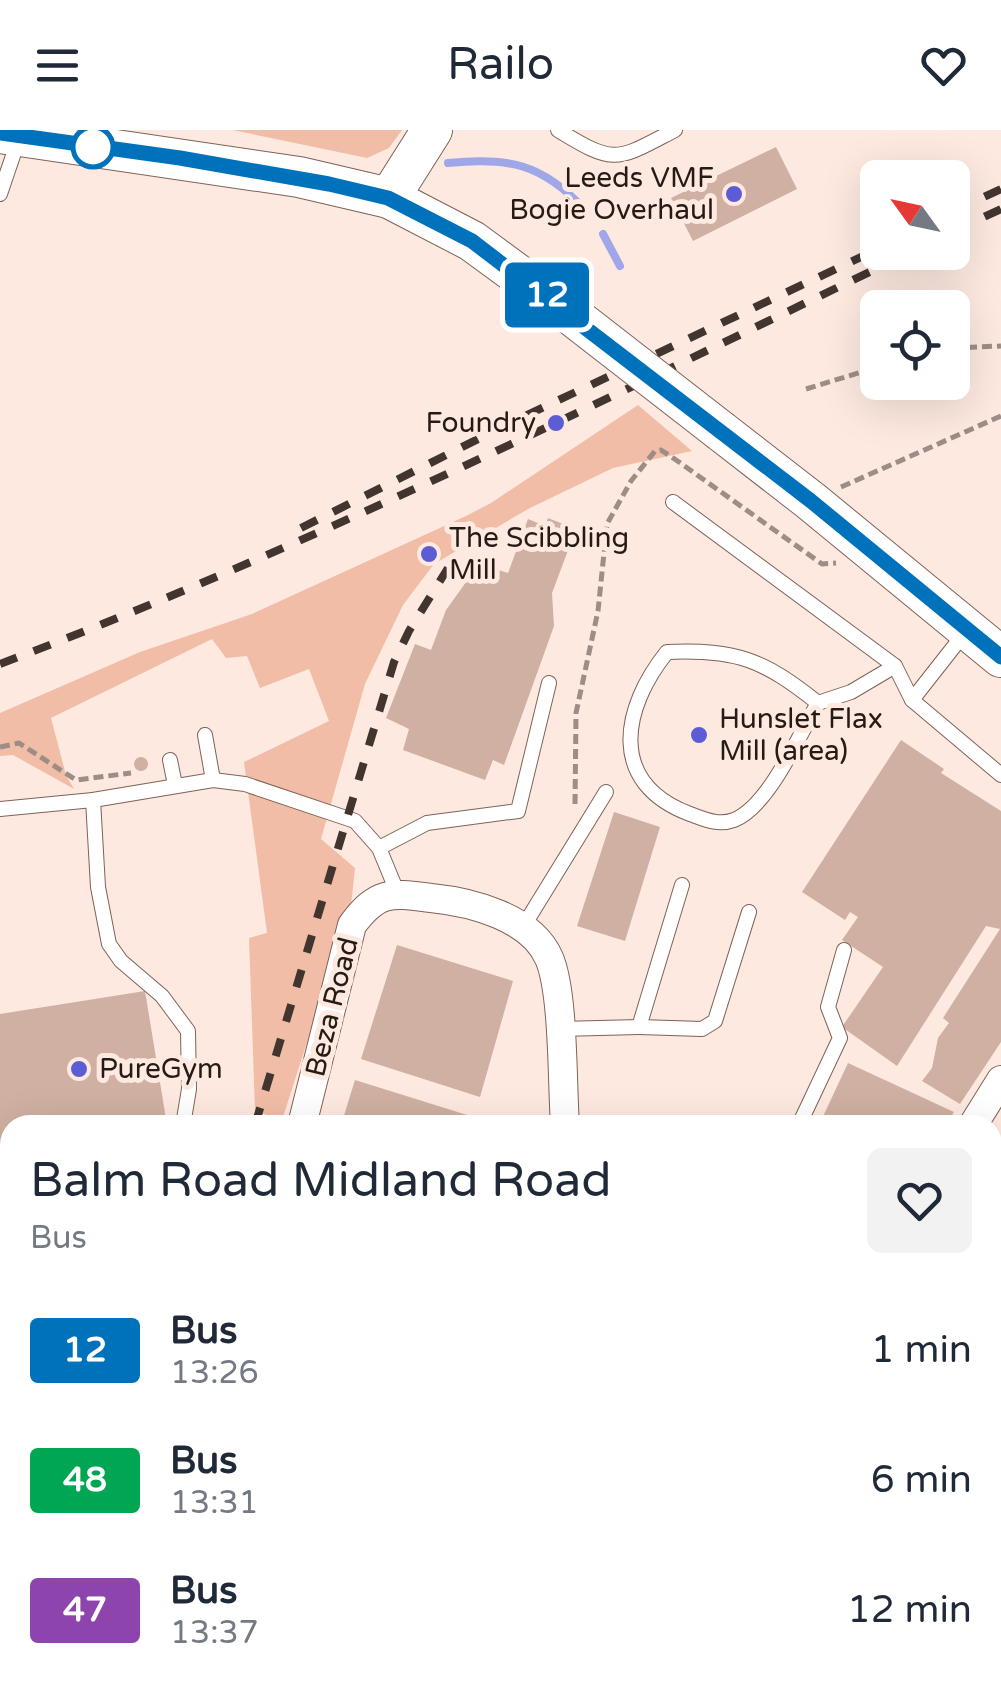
<!DOCTYPE html>
<style>
:root{--surface:#fff;--page:#f2f2f3;--text:#1f2937;--muted:#747a83}
body{margin:0;font-family:"Varela Round",sans-serif;background:var(--page);color:var(--text);height:100vh;display:flex;flex-direction:column;font-size:38px;white-space:nowrap}
*{box-sizing:border-box;margin:0}
p{font-size:32px;color:var(--muted)}
.icon{flex:none;width:55px;height:55px;fill:none;stroke:currentColor;stroke-width:2;stroke-linecap:round;stroke-linejoin:round}
.map{position:relative;flex:1;overflow:hidden}
.sheet{position:absolute;left:0px;top:985px;width:1002px;height:582px;display:flex;flex-direction:column;background:var(--surface);border-radius:30px 30px 0 0;box-shadow:0 10px 40px #0002}
.sheet>*{flex:none}
.badge{padding:0 20px;border-radius:8px;font-size:35px;line-height:65px}
.needle{width:65px;rotate:303deg}
.tools{position:absolute;left:860px;top:30px;display:grid;gap:20px}
.tools a{display:grid;place-items:center;width:110px;height:110px;border-radius:15px;background:var(--surface);box-shadow:0 10px 40px #0002;font-size:50px}
.map>.badge{position:absolute;translate:-50% -50%;box-shadow:0 0 0 5px #fff}
.round{display:grid;place-items:center;flex:none;width:105px;height:105px;border-radius:15px;background:var(--page)}
.head{display:flex;align-items:center;justify-content:space-between;height:170px;padding:0 30px}
h1{font-size:48px;font-weight:600;line-height:75px}
ul{padding:0;list-style:none}
li{display:flex;align-items:center;gap:30px;height:130px;padding:0 30px}
li div{flex:1}
li b{display:block;font-size:38px}
li em{font-style:normal}
li .badge{min-width:110px;font-weight:700;text-align:center}
header{display:flex;justify-content:space-between;align-items:center;height:130px;padding:0 30px;background:var(--surface);font-size:45px;font-weight:600}
.map>svg:first-child{display:block}
.green{fill:#f1bda6}
.lines{fill:none;stroke-linecap:round;stroke-linejoin:round}
.stream{stroke:#9fa7e9;stroke-width:8}
.building{fill:#cfb0a2}
.lane-casing{stroke:#7f6256;stroke-width:16}
.street-casing{stroke:#7f6256;stroke-width:30}
.secondary-casing{stroke:#7f6256;stroke-width:42}
.path{stroke:#9d8d86;stroke-width:5;stroke-dasharray:10 5;stroke-linecap:butt}
.lane{stroke:#fff;stroke-width:14}
.street{stroke:#fff;stroke-width:28}
.secondary{stroke:#fff;stroke-width:40}
.rail{stroke:#423530;stroke-width:8;stroke-dasharray:18 18;stroke-linecap:butt}
.secondary-bridge-casing{stroke:#7f6256;stroke-width:42;stroke-linecap:butt}
.secondary-bridge{stroke:#fff;stroke-width:40}
.line-casing{stroke:#fff;stroke-width:22}
.line{stroke:#0072bc;stroke-width:15}
.stop-dot{fill:#fff;stroke:#0072bc;stroke-width:5}
.poi-dot{fill:#5c5dd5;stroke:#fde9e0;stroke-width:4}
.labels{text-anchor:middle;dominant-baseline:central;stroke-width:10;stroke-linejoin:round;paint-order:stroke}
.poi-label{font-size:28px;fill:#251a15;stroke:#fde9e0;text-anchor:start}
.street-label{font-size:28px;fill:#251a15;stroke:#fde9e0}
</style>
<header><svg class="icon" aria-label="menu" viewBox="0 0 24 24"><path d="M4 6h16M4 12h16M4 18h16"/></svg>Railo<svg class="icon" aria-label="heart" viewBox="0 0 24 24"><path d="M12 20l-8-8c-3-5 5-10 8-4 3-6 11-1 8 4z"/></svg></header>
<div class="map">
<svg width="1001" height="1567" viewBox="0 0 1001 1567">
<rect width="100%" height="100%" fill="#fde9e0"/>
<g class="green">
<path d="M233 0H402L389 18 367 28Z"/>
<path d="M638 275 692 321 613 338 530 378 434 434 403 475 365 554 321 709 355 738 351 776 282 990 255 981 249 808 267 803 244 632 329 591 309 539 260 558 247 526 226 528 212 509 51 588 66 645 74 659 13 625 0 626V583L140 522 252 484 466 386 491 373Z"/>
</g>
<g class="lines">
<g class="stream">
<path d="M448 33C507 27 542 33 584 79"/>
<path d="M603 104 620 136"/>
</g>
</g>
<g class="building">
<path d="M776 17 797 59 693 111 671 68Z"/>
<path d="M548 388 576 399 552 463 554 496 504 635 493 630 485 650 403 620 409 599 386 588 415 514 431 520 446 480 479 434 508 443 528 389 545 396Z"/>
<path d="M901 610 944 639 941 643 1001 681V912L960 974 922 951 932 938 938 908 949 893 943 888 1000 799 986 796 897 936 842 897 883 837 842 810 858 787 850 782 845 790 802 762Z"/>
<circle cx="141" cy="634" r="7"/>
<path d="M614 682 660 697 625 811 577 796Z"/>
<path d="M397 815 513 851 480 967 361 929Z"/>
<path d="M145 861 167 995H10V1341L0 1342V884Z"/>
<path d="M848 933 954 982 946 995H819Z"/>
<path d="M355 950 496 994V995H341Z"/>
<path d="M1001 1039V1075L992 1088V1051Z"/>
<path d="M1001 1159V1187L992 1181V1172Z"/>
<path d="M1001 1325V1347L992 1351V1329Z"/>
<path d="M149 1558H218L228 1567H160Z"/>
<path d="M773 1558H850V1559L811 1567H775Z"/>
<path d="M931 1558H964L978 1567H945Z"/>
</g>
<g class="lines">
<defs>
<g id="lane">
<path d="M558 0C616 36 617 30 675 0"/>
<path d="M0 64 19 8"/>
<path d="M673 372 895 536 912 570 1001 645"/>
<path d="M912 570 967 500"/>
<path d="M818 573C764 530 737 519 667 522 622 578 607 653 690 684 704 689 718 696 734 690 769 676 799 605 818 573L851 562 895 536"/>
<path d="M205 605 213 650"/>
<path d="M170 630 175 655"/>
<path d="M93 670 98 757 109 814 121 831 162 866 188 901 189 959 183 995"/>
<path d="M0 679 93 670 213 650 245 654 355 691 379 718 398 764"/>
<path d="M379 718 427 693 518 681 549 553"/>
<path d="M523 797 606 662"/>
<path d="M639 897 702 899 715 891 749 782"/>
<path d="M560 899 639 897 682 755"/>
<path d="M799 995 840 908 828 877 844 820"/>
</g>
<g id="street">
<path d="M302 995 352 795C378 760 391 763 431 768 471 772 531 787 549 828 564 862 562 954 565 995"/>
<path d="M973 995 1001 950"/>
<path d="M0 1409 10 1408"/>
<path d="M992 1413 1001 1408"/>
<path d="M992 1533 1001 1541"/>
<path d="M316 1558 338 1567"/>
<path d="M483 1558 484 1567"/>
<path d="M656 1558 658 1567"/>
</g>
<g id="secondary">
<path d="M0 3 299 47 389 68 472 111 547 166"/>
<path d="M389 68 432 0"/>
<path d="M722 302 811 371 1001 527"/>
</g>
</defs>
<use href="#lane" class="lane-casing"/>
<use href="#street" class="street-casing"/>
<use href="#secondary" class="secondary-casing"/>
<g class="path">
<path d="M952 218 1001 216"/>
<path d="M806 259 878 237"/>
<path d="M841 357 1001 286"/>
<path d="M0 617 19 613 76 650 131 643"/>
<path d="M575 674 576 583 598 481 607 394 631 351 655 321 661 320 679 332 822 434 836 433"/>
<path d="M992 1150 1001 1137"/>
<path d="M992 1244 1001 1261"/>
<path d="M992 1272 1001 1274"/>
<path d="M0 1492 8 1499 10 1525"/>
<path d="M13 1558V1567"/>
<path d="M111 1558 112 1567"/>
<path d="M131 1558 139 1567"/>
<path d="M884 1558 899 1567"/>
<path d="M32 1567 36 1558"/>
<path d="M425 1567 444 1558"/>
<path d="M871 1567 883 1558"/>
</g>
<use href="#lane" class="lane"/>
<use href="#street" class="street"/>
<use href="#secondary" class="secondary"/>
<g class="rail">
<path d="M952 82 1001 59"/>
<path d="M952 102 1001 79"/>
<path d="M301 398 506 295 878 119"/>
<path d="M0 534C312 416 610 267 911 122"/>
<path d="M255 995 394 532 409 501 448 438"/>
<path d="M76 1567 80 1558"/>
</g>
<defs>
<path id="secondary-bridge" d="M547 166 722 302"/>
</defs>
<use href="#secondary-bridge" class="secondary-bridge-casing"/>
<use href="#secondary-bridge" class="secondary-bridge"/>
</g>
<g class="lines">
<defs>
<path id="line" d="M0 3 180 28 329 54 388 68 472 111 811 371 1001 527"/>
</defs>
<use href="#line" class="line-casing"/>
<use href="#line" class="line"/>
</g>
<circle class="stop-dot" cx="93" cy="17" r="20"/>
<g class="poi-dot">
<circle cx="734" cy="64" r="10"/>
<circle cx="556" cy="293" r="10"/>
<circle cx="429" cy="424" r="10"/>
<circle cx="699" cy="605" r="10"/>
<circle cx="79" cy="939" r="10"/>
</g>
<g class="labels">
<g class="poi-label">
<text x="714" y="48" text-anchor="end">Leeds VMF<tspan x="714" dy="32">Bogie Overhaul</tspan></text>
<text x="536" y="293" text-anchor="end">Foundry</text>
<text x="449" y="408">The Scibbling<tspan x="449" dy="32">Mill</tspan></text>
<text x="719" y="589">Hunslet Flax<tspan x="719" dy="32">Mill (area)</tspan></text>
<text x="99" y="939">PureGym</text>
</g>
<g class="street-label">
<text transform="translate(332 877) rotate(-76)">Beza Road</text>
</g>
</g>
</svg>
<div class="tools">
<a><svg class="needle" viewBox="-14 -14 28 28"><path d="M0-13l5 13h-10z" fill="#e53935"/><path d="M0 13l5-13h-10z" fill="#747a83"/></svg></a>
<a><svg class="icon" aria-label="locate" viewBox="0 0 24 24"><circle cx="12" cy="12" r="6"/><path d="M12 2v4M12 18v4M2 12h4M18 12h4"/></svg></a>
</div>
<b class="badge" style="left:547px;top:165px;background:#0072bc;color:#fff">12</b>
<section class="sheet">
<div class="head"><div><h1>Balm Road Midland Road</h1><p>Bus</p></div><a class="round"><svg class="icon" aria-label="heart" viewBox="0 0 24 24"><path d="M12 20l-8-8c-3-5 5-10 8-4 3-6 11-1 8 4z"/></svg></a></div>
<ul>
<li><span class="badge" style="background:#0072bc;color:#fff">12</span><div><b>Bus</b><p>13:26</p></div><em>1 min</em></li>
<li><span class="badge" style="background:#00a651;color:#fff">48</span><div><b>Bus</b><p>13:31</p></div><em>6 min</em></li>
<li><span class="badge" style="background:#8e44ad;color:#fff">47</span><div><b>Bus</b><p>13:37</p></div><em>12 min</em></li>
</ul>
</section>
</div>
